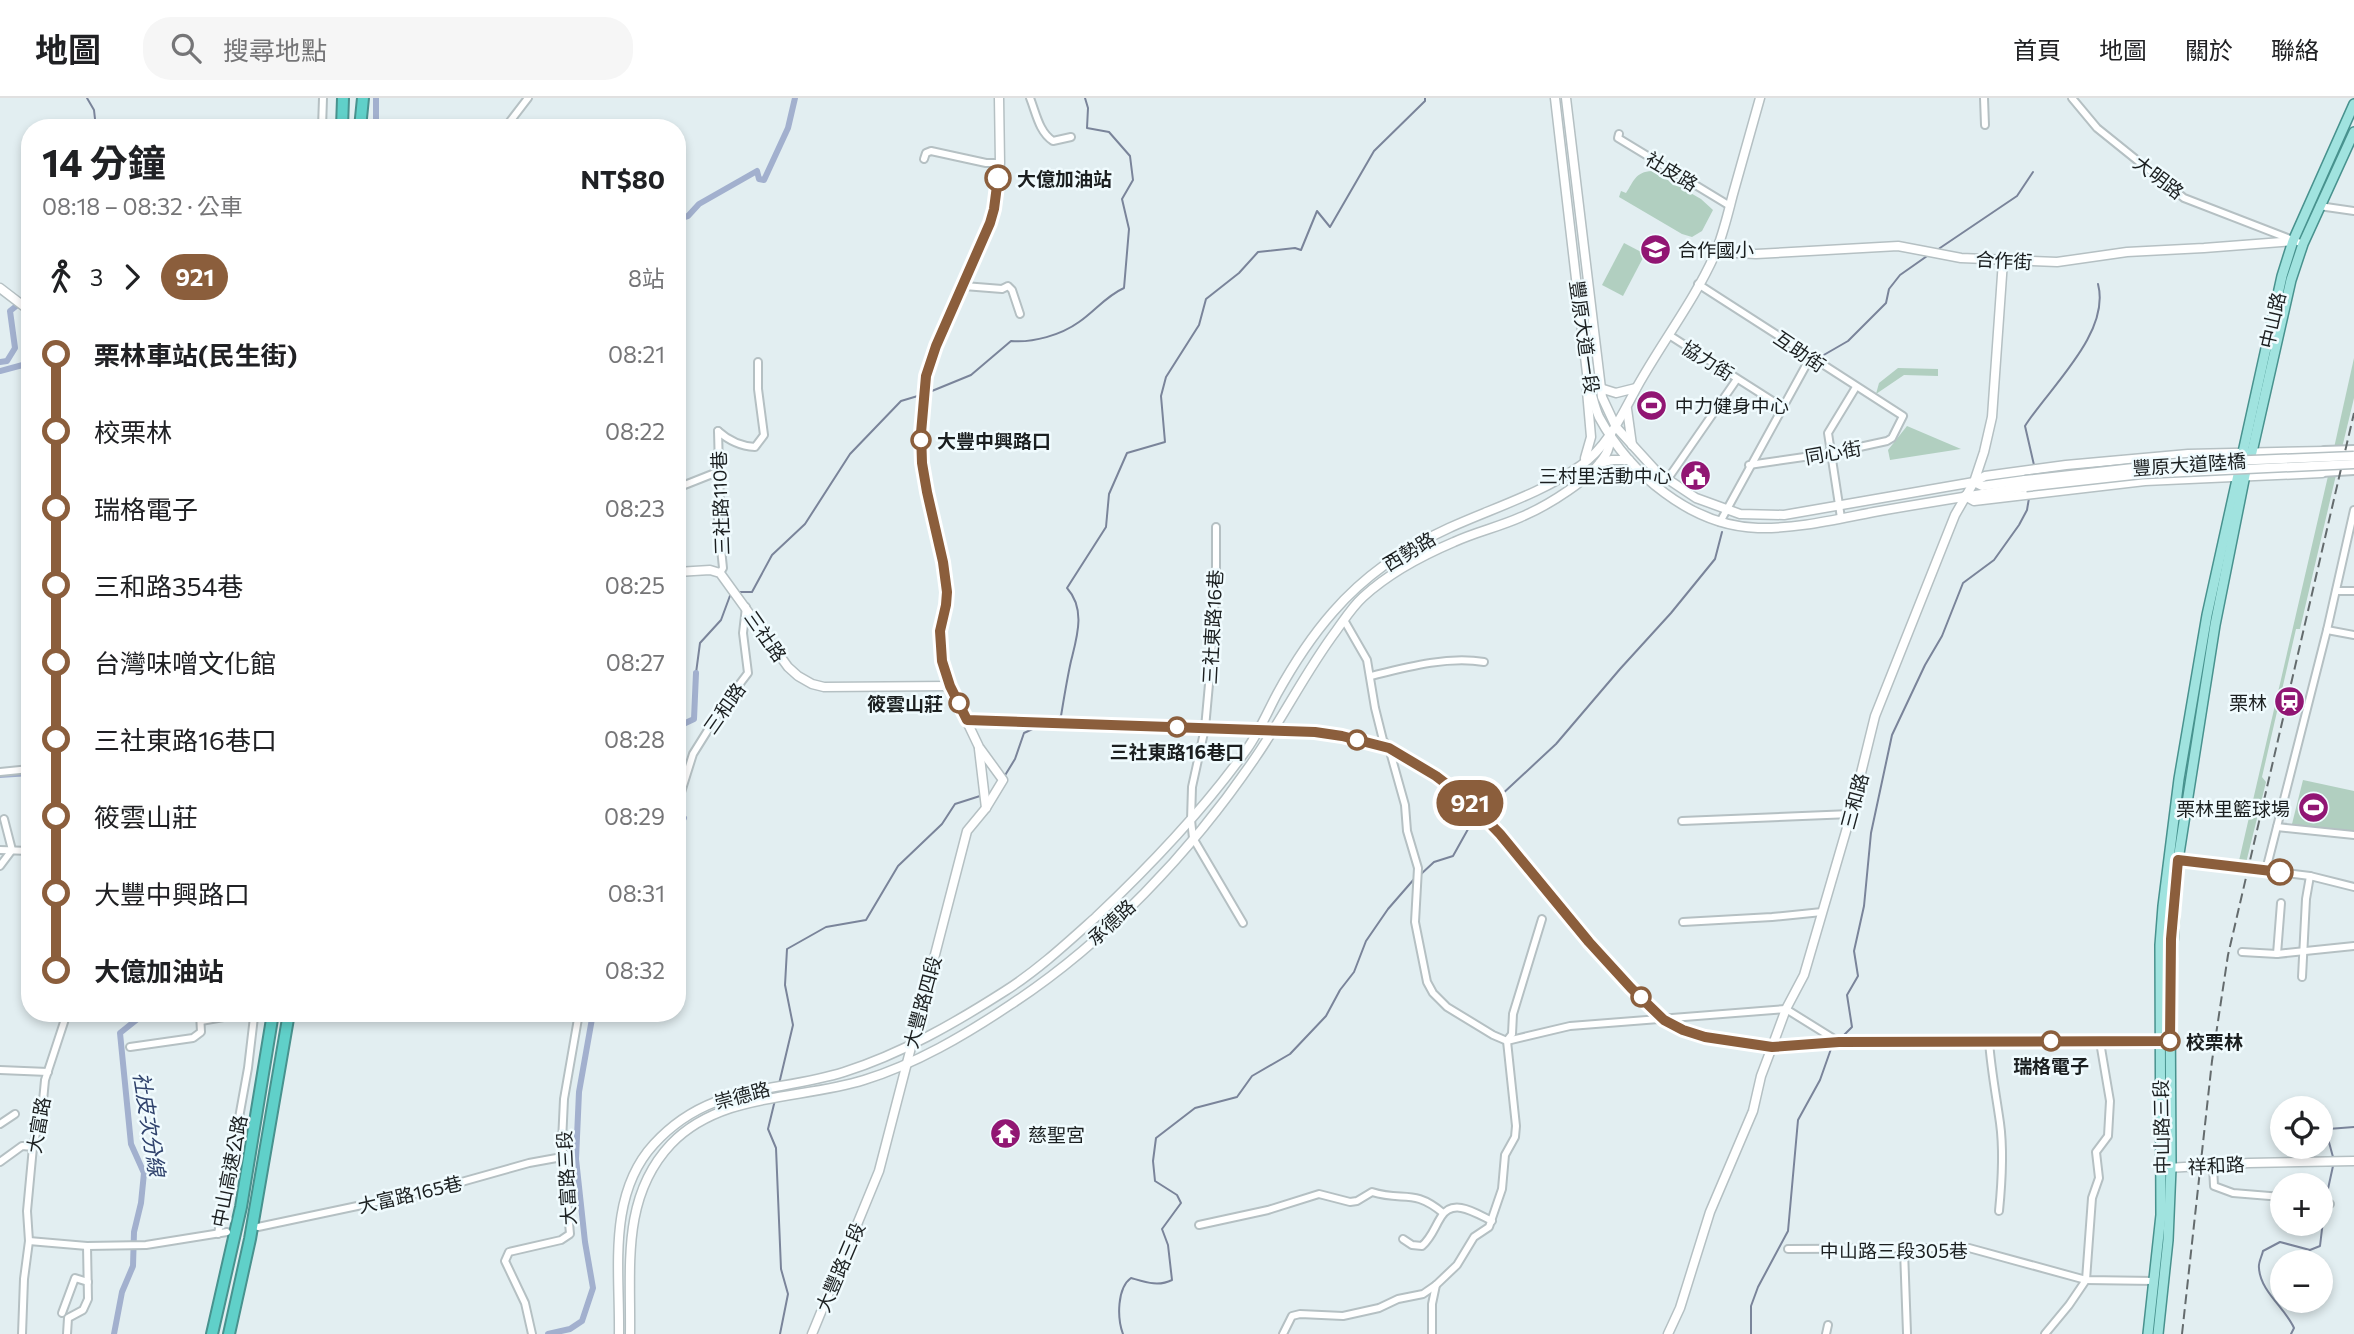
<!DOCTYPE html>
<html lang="zh-TW">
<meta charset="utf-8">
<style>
:root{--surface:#fff;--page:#f6f6f6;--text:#202124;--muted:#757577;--line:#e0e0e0}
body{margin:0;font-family:Commissioner,"Noto Sans TC",sans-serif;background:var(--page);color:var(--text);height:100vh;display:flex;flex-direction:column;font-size:26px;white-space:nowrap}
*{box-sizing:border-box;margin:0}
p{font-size:23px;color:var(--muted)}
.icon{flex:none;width:38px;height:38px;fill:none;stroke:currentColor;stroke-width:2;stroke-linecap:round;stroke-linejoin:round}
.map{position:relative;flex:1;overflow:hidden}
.drawer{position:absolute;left:21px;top:21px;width:665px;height:903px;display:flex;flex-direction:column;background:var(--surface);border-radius:28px;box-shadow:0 4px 10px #0003}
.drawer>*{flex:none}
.badge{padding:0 14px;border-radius:23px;font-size:24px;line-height:46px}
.tools{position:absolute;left:2270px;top:998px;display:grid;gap:14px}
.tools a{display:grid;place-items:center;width:63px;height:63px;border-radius:50%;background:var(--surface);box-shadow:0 4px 10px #0003;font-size:35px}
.map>.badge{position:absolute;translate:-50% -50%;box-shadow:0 0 0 4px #fff}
.legs{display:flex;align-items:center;gap:10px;height:77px;padding:0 21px;font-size:23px}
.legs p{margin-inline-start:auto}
.summary{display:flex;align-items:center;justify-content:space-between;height:119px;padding:0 21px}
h1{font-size:38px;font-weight:700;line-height:52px}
ul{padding:0 21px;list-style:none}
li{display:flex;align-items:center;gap:24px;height:77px;font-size:26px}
li i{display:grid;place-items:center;width:10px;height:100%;margin:0 9px;background:currentColor}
li i::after{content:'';width:18px;height:18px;margin:-9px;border:5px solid;border-radius:50%;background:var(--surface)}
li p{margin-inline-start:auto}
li:first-child i{background:linear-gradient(#0000 50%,currentColor 0)}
li:last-child i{background:linear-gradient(currentColor 50%,#0000 0)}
header{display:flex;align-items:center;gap:42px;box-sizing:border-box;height:98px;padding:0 35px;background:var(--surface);border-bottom:2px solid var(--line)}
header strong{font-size:33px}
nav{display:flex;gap:38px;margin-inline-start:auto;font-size:24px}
.search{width:490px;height:63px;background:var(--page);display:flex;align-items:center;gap:18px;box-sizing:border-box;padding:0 24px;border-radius:28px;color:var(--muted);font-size:26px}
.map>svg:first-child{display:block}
.green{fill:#b1cfc0}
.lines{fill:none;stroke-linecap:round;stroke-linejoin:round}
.stream{stroke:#7a849a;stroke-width:2}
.canal{stroke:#a2b0ce;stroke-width:6}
.secondary-tunnel{stroke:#bac5c7;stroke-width:8;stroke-dasharray:8 4;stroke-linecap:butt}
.street-casing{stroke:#b5c0c3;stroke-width:10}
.secondary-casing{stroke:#b5c0c3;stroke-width:11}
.primary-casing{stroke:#48928e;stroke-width:12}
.highway-casing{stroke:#48928e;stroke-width:14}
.street{stroke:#fff;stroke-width:6}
.secondary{stroke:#fff;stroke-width:8}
.primary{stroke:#a0e3df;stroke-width:9}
.highway{stroke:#60d0c9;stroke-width:10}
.rail{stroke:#646b6d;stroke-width:2;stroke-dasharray:10 5;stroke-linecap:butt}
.secondary-bridge-casing{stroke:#b5c0c3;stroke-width:11;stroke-linecap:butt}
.secondary-bridge{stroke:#fff;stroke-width:8}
.line-1-casing{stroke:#fff;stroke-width:16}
.line-1{stroke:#8b5e3c;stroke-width:10}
.stop-1-dot{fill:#fff;stroke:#8b5e3c;stroke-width:3.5}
.labels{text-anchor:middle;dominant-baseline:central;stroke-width:5;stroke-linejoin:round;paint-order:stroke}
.street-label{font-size:19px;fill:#1b1f20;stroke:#f0fbfe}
.stop-label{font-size:19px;font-weight:bold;fill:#1b1f20;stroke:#f0fbfe;text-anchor:start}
.poi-label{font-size:19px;fill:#1b1f20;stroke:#f0fbfe;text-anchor:start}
.water-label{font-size:21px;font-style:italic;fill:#2f426c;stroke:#f0fbfe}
</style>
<header>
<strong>地圖</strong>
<div class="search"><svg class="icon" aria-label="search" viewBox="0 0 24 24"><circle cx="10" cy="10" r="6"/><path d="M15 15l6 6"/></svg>搜尋地點</div>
<nav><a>首頁</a><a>地圖</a><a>關於</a><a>聯絡</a></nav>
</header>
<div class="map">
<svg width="2354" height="1236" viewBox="0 0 2354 1236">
<rect width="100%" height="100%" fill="#e2eef1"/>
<g class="green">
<path d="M1652 73 1701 101 1713 112 1702 133 1692 139 1682 136 1619 99 1621 93 1626 95C1634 83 1635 74 1652 73Z"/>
<path d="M1624 145 1645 156 1623 198 1602 187Z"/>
<path d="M2354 260V300L2342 350H2334Z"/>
<path d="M1898 270 1938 271V278L1904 277 1876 296 1879 285Z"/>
<path d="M1907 328 1961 351 1890 362 1888 352Z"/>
<path d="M2336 377 2300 531H2296L2262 679 2266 684 2245 769 2238 767 2328 378Z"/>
<path d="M2303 682 2354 693V736L2292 726Z"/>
</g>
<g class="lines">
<g class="stream">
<path d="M87 0 94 12 96 30"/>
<path d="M1937 152 2017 98 2033 74"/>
<path d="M1822 258 1848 243 1886 205 1889 191 1900 177 1930 156"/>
<path d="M927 295 971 277 1011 243C1033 245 1061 237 1079 224 1095 213 1106 198 1124 190L1129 131 1122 101 1133 82 1130 58 1109 34 1087 30 1088 10 1085 0"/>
<path d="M2034 367 2025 328C2049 290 2111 235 2098 186"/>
<path d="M740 494H752L772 457 805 426 850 356 901 303 921 297"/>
<path d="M696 575 700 545 721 522 731 495"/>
<path d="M1054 621 1061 618C1064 600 1067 581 1071 563 1077 539 1086 511 1067 490L1106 429 1109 396 1127 355 1165 344 1161 298 1166 279 1199 227 1206 201 1239 175 1258 154 1295 150 1301 152 1317 113 1330 129 1374 53 1425 3V0"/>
<path d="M1004 679 1015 661 1024 635 1039 628"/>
<path d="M1484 713 1556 646 1620 571 1671 515 1715 461 1722 434"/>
<path d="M1420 777 1434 764 1453 758 1472 724 1477 719"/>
<path d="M1839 942 1852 929 1847 897 1858 878 1854 853 1864 808 1871 735 1892 637 1925 567 1942 538 1963 485 1994 462 2019 427 2027 412 2029 400"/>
<path d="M779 986 793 927 785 887 787 851 826 829 866 822 898 768 942 726 955 706 980 698"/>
<path d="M775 1002 768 1031 776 1050 781 1171 788 1196 780 1236"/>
<path d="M2333 1059 2327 1037 2328 1031 2354 1029"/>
<path d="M2326 1100 2333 1068"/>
<path d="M1123 1236C1117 1220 1117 1190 1131 1180 1145 1184 1158 1189 1172 1182L1168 1147 1162 1131 1181 1105 1177 1097 1155 1083 1153 1063 1156 1040 1195 1010 1237 999 1252 978 1290 956 1326 918 1340 892 1354 874 1366 843 1388 811 1415 780"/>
<path d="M1751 1236V1208L1758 1189 1788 1133 1798 1022 1820 982 1832 948"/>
<path d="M2291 1236 2294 1230C2286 1211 2260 1193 2259 1170 2258 1165 2262 1158 2263 1153L2280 1144 2310 1152 2320 1148 2325 1106"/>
</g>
<g class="canal">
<path d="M376 30V0"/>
<path d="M677 121 688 118 699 106 757 73 759 81 764 82 788 30 795 0"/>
<path d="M0 264 7 263 15 250 10 213 30 197"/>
<path d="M0 273 30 265"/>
<path d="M677 629 694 621 696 575"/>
<path d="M0 677 30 675"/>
<path d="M677 732 684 720"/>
<path d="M114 1236 122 1194 133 1168 134 1134 141 1105 144 1075 131 1046 120 935 145 915"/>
<path d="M548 1236 570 1231 582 1223 593 1190 585 1144 576 1061 579 994 593 915"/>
</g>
<path class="secondary-tunnel" d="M2316 372 2345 371"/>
<defs>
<g id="street">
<path d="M1030 0C1036 15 1039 34 1053 43L1071 39"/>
<path d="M1984 0 1985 27"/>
<path d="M2072 0 2097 30 2184 100 2303 146"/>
<path d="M322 30 323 0"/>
<path d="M505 30 528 0"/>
<path d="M1619 36 1618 40 1730 108"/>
<path d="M924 61 926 55 931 53 986 65H1000"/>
<path d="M2319 108 2354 113"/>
<path d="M1698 186 1903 318 1892 340 1887 343 1832 355 1749 367"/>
<path d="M964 188 1002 191 1008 188 1012 192 1020 216"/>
<path d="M1669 237 1782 309"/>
<path d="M718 333 720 408 717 412 723 470 720 475"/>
<path d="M718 333C729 343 740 348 755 349L764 337 758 291V264"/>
<path d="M2324 352 2354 351"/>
<path d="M2322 375 2354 373"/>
<path d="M1667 382 1737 281"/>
<path d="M677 390 720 373"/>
<path d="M677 403 679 416 677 429"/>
<path d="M1841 420 1828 335 1856 289"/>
<path d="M1720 424 1810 260"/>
<path d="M1216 429V482L1210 575 1205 630 1192 689 1191 722 1193 740 1243 825"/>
<path d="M2336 493H2354"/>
<path d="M1344 522 1367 562 1375 610 1383 642 1389 650 1405 707 1407 733 1418 770 1415 824 1427 884 1433 895 1447 909 1493 937 1507 943 1570 928 1786 911 1839 944"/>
<path d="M2327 532 2354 537"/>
<path d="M1371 578C1407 569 1447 558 1484 564"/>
<path d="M30 606 26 627V659H30"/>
<path d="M0 674 30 671"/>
<path d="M677 707 693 656 723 608 748 575 743 535 746 509"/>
<path d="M1682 723 1851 716"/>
<path d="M2277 729 2354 737"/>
<path d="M0 752 30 753"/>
<path d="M2176 761 2310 778 2354 789"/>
<path d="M0 768 12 752 4 721"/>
<path d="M2266 772 2327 532 2354 412"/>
<path d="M1683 824 1772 819 1822 814"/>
<path d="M2242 854 2277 856 2354 848"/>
<path d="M2277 856 2281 805"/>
<path d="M2302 879 2306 801 2310 778"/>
<path d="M201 923 246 915"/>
<path d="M1508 941 1512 936 1513 916 1542 821"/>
<path d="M1989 943C1991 971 1996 997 2000 1025 2004 1054 2002 1083 1999 1113"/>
<path d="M130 949 193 940 201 934 200 915"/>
<path d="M0 972 48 974"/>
<path d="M0 1026 15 1016"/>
<path d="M0 1064 22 1048 33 1049"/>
<path d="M2213 1068 2214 1088 2233 1095 2282 1099"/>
<path d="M2320 1102 2330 1106"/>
<path d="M1199 1127 1268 1112 1319 1096 1350 1104 1357 1103 1372 1094C1404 1104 1413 1090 1443 1115"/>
<path d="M258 1129 433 1092 529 1065 562 1059"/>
<path d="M218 1136 248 970 254 919 252 915"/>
<path d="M1403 1141 1412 1147 1422 1148C1432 1139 1434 1130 1441 1119 1453 1099 1477 1116 1492 1123"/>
<path d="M29 1143 87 1148 146 1147 227 1134"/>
<path d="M1788 1151 1969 1150 2086 1182 2155 1183"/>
<path d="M1904 1152 1907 1235"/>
<path d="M62 1215 75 1180 88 1184"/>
<path d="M22 1236 24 1181 29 1143 27 1113 33 1049 43 1003 45 982 67 915"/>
<path d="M67 1236 68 1220 83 1212 88 1201 87 1148"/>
<path d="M532 1236 525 1205 505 1163 509 1154 561 1142 570 1136 562 1044 564 1001 579 915"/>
<path d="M1283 1236 1292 1218 1300 1216 1343 1218 1379 1210 1398 1201 1423 1196 1436 1187 1457 1167 1474 1139 1489 1129 1502 1091 1505 1057 1515 1039 1516 1028 1507 943"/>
<path d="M1432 1236V1206L1436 1187"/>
<path d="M1826 1236 1828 1227"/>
<path d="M2045 1236 2069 1207 2086 1182 2092 1100 2099 1080 2096 1054 2108 1038 2110 1003 2100 944"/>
</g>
<g id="secondary">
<path d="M1555 0 1588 284C1592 295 1594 308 1599 319 1630 376 1691 428 1758 430 1797 431 1837 421 1874 414 1925 405 1975 397 2026 389"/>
<path d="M1566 0 1602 299 1616 329 1657 374 1696 400 1740 416 1784 417 1974 384 1985 378 2066 367 2188 356 2325 353 2322 375 2145 383 1974 403 1965 398"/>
<path d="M1716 154 1756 156 1898 148 1961 160 2057 164 2127 154 2204 150 2293 143"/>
<path d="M0 190 30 213"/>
<path d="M1600 290 1616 295 1636 290"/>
<path d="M1627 311 1632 347"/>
<path d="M1585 360 1591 339 1587 293"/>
<path d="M1600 365 1612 362H1629"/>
<path d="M1974 384 1982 388 2025 382"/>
<path d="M677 474 710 472 720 475 788 569 798 578 812 586 824 589 950 588"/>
<path d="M967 622 1315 634 1342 638 1389 650 1436 678 1466 701 1500 736 1589 844 1631 890 1664 922 1683 932 1705 939 1772 949 1839 944 2170 943"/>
<path d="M979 651 986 710"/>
<path d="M2168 1070 2249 1065 2354 1063"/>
<path d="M619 1236C620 1172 607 1097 654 1046 710 985 773 996 844 974 901 956 955 925 1005 893 1038 872 1067 845 1096 819 1151 767 1203 713 1247 651 1259 634 1267 615 1277 596 1293 567 1311 539 1333 514 1365 477 1405 450 1449 430 1493 410 1540 396 1580 368 1607 350 1622 317 1637 289 1662 244 1694 203 1715 156 1723 137 1728 115 1733 96 1742 64 1751 32 1760 0"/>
<path d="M630 1236C631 1169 621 1099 671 1046 721 994 800 1002 864 982 916 966 965 937 1010 907 1105 845 1192 753 1255 660 1284 618 1306 573 1336 533 1344 522 1352 509 1363 499 1389 475 1421 458 1454 444 1475 434 1499 429 1521 419 1547 408 1592 381 1606 356 1610 349 1610 343 1611 336"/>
<path d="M812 1236 879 1073 967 733 986 710 1003 682 979 649 950 588 942 563 940 532 946 507 947 494 943 464 927 394 922 365 921 335 926 278 936 248 994 111 1000 65 999 0"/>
<path d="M1668 1236 1680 1210 1710 1114 1753 1013 1761 978 1772 949 1786 911 1804 877 1851 716 1875 618 1955 417 1974 384 1984 354 1992 319 2003 163"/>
</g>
<g id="primary">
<path d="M2148 1236 2161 1117 2160 847 2163 808 2179 681 2207 517 2282 178 2293 143 2354 6"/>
<path d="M2158 1236 2168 1142 2171 1070 2170 893 2178 762 2215 527 2245 377 2252 354 2291 182 2303 146 2354 34"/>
</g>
<g id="highway">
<path d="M342 30 343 0"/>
<path d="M360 30 363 0"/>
<path d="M212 1236 241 1109 273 915"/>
<path d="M229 1236 250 1141 289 915"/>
</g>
</defs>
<use href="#street" class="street-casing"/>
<use href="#secondary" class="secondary-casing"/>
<use href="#primary" class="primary-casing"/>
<use href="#highway" class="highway-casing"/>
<use href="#street" class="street"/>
<use href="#secondary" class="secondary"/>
<use href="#primary" class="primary"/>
<use href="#highway" class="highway"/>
<path class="rail" d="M2182 1236 2212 963 2228 857 2354 315"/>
<defs>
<g id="secondary-bridge">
<path d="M2025 382 2178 365 2354 358"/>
<path d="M2026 389 2142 376 2354 366"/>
</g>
</defs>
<use href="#secondary-bridge" class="secondary-bridge-casing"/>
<use href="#secondary-bridge" class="secondary-bridge"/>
</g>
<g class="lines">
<defs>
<path id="line-1" d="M998 80 994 111 990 125 936 248 926 278 921 335 922 365 927 394 943 464 947 494 946 507 940 533 942 563 950 588 967 622 1315 634 1342 638 1389 650 1436 678 1466 701 1500 736 1589 844 1631 890 1664 922 1683 932 1705 939 1772 949 1839 944 2170 943 2171 841 2178 762 2280 774"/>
</defs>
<use href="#line-1" class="line-1-casing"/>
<use href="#line-1" class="line-1"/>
</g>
<defs>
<symbol id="school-disc" viewBox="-11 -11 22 22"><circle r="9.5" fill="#911673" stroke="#f0fbfe"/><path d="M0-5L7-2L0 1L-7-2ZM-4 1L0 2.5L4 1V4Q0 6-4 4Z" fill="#fff"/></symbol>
<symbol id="stadium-disc" viewBox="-11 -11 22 22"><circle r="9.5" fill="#911673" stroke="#f0fbfe"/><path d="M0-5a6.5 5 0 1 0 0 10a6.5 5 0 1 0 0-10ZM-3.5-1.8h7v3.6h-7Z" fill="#fff"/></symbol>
<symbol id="civic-disc" viewBox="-11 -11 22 22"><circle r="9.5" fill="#911673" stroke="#f0fbfe"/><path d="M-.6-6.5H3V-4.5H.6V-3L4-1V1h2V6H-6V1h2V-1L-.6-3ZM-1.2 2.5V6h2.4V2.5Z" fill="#fff"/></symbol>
<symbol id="station-disc" viewBox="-11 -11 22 22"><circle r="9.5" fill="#911673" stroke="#f0fbfe"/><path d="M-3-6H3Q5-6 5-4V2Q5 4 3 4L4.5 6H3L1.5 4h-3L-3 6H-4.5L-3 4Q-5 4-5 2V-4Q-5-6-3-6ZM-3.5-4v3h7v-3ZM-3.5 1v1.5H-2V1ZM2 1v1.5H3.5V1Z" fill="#fff"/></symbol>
<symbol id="temple-disc" viewBox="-11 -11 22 22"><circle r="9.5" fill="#911673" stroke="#f0fbfe"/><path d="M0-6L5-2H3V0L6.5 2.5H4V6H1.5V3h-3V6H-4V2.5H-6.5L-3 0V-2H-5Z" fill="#fff"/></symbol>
</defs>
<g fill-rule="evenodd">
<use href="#school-disc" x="1638" y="134" width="35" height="35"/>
<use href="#stadium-disc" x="1634" y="290" width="35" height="35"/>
<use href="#civic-disc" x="1678" y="360" width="35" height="35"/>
<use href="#station-disc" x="2272" y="586" width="35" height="35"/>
<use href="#stadium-disc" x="2296" y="692" width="35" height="35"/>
<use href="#temple-disc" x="988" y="1018" width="35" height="35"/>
</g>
<g class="stop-1-dot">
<circle cx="998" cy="80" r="12"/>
<circle cx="921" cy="342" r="9"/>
<circle cx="959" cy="605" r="9"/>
<circle cx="1177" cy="629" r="9"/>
<circle cx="1357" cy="642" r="9"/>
<circle cx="2280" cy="774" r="12"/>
<circle cx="1641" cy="899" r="9"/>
<circle cx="2051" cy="943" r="9"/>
<circle cx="2170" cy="943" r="9"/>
</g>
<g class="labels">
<g class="street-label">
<text transform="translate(1672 73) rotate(31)">社皮路</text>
<text transform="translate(2159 79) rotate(37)">大明路</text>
<text transform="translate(2004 162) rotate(3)">合作街</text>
<text transform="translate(2272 222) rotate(-77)">中山路</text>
<text transform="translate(1585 239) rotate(82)">豐原大道一段</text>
<text transform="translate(1800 253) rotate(34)">互助街</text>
<text transform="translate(1708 262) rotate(32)">協力街</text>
<text transform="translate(1833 354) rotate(-10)">同心街</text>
<text transform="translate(2189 366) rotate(-4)">豐原大道陸橋</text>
<text transform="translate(720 405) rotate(-92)">三社路110巷</text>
<text transform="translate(1409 453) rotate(-31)">西勢路</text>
<text transform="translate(1212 529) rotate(-87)">三社東路16巷</text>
<text transform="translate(766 538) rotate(55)">三社路</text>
<text transform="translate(724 610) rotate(-55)">三和路</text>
<text transform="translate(1854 703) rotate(-75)">三和路</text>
<text transform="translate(1111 824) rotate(-43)">承德路</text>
<text transform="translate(922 904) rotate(-75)">大豐路四段</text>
<text transform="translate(742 997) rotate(-15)">崇德路</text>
<text transform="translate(38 1027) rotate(-80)">大富路</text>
<text transform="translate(2161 1029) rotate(-91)">中山路三段</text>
<text transform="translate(2216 1067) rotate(-3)">祥和路</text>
<text transform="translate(229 1073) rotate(-79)">中山高速公路</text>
<text transform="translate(566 1080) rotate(-93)">大富路三段</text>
<text transform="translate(410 1096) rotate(-13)">大富路165巷</text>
<text x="1894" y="1152">中山路三段305巷</text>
<text transform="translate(840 1169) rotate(-67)">大豐路三段</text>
</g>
<g class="stop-label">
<text x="1017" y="80">大億加油站</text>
<text x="937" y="342">大豐中興路口</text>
<text x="943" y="605" text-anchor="end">筱雲山莊</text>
<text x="1177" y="653" text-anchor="middle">三社東路16巷口</text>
<text x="2186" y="943">校栗林</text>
<text x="2051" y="967" text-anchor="middle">瑞格電子</text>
</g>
<g class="poi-label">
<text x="1678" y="151">合作國小</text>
<text x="1675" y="307">中力健身中心</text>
<text x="1672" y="377" text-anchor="end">三村里活動中心</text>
<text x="2267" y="604" text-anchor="end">栗林</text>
<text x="2290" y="710" text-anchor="end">栗林里籃球場</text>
<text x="1028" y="1036">慈聖宮</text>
</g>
<g class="water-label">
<text transform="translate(150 1026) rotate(81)">社皮次分線</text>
</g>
</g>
</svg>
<div class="tools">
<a><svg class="icon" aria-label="locate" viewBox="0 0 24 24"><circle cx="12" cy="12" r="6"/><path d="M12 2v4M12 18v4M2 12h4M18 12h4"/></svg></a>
<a>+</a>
<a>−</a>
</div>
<b class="badge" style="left:1470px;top:705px;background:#8b5e3c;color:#fff">921</b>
<section class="drawer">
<div class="summary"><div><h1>14 分鐘</h1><p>08:18 – 08:32 · 公車</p></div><b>NT$80</b></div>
<div class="legs"><svg class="icon" aria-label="walk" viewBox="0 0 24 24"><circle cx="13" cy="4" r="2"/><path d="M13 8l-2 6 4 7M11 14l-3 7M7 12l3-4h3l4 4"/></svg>3<svg class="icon" aria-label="forward" viewBox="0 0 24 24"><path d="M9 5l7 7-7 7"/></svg><b class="badge" style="background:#8b5e3c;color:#fff">921</b><p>8站</p></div>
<ul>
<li><i style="color:#8b5e3c"></i><b>栗林車站(民生街)</b><p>08:21</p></li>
<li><i style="color:#8b5e3c"></i><span>校栗林</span><p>08:22</p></li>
<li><i style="color:#8b5e3c"></i><span>瑞格電子</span><p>08:23</p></li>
<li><i style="color:#8b5e3c"></i><span>三和路354巷</span><p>08:25</p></li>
<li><i style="color:#8b5e3c"></i><span>台灣味噌文化館</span><p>08:27</p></li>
<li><i style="color:#8b5e3c"></i><span>三社東路16巷口</span><p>08:28</p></li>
<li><i style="color:#8b5e3c"></i><span>筱雲山莊</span><p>08:29</p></li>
<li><i style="color:#8b5e3c"></i><span>大豐中興路口</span><p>08:31</p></li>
<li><i style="color:#8b5e3c"></i><b>大億加油站</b><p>08:32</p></li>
</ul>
</section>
</div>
